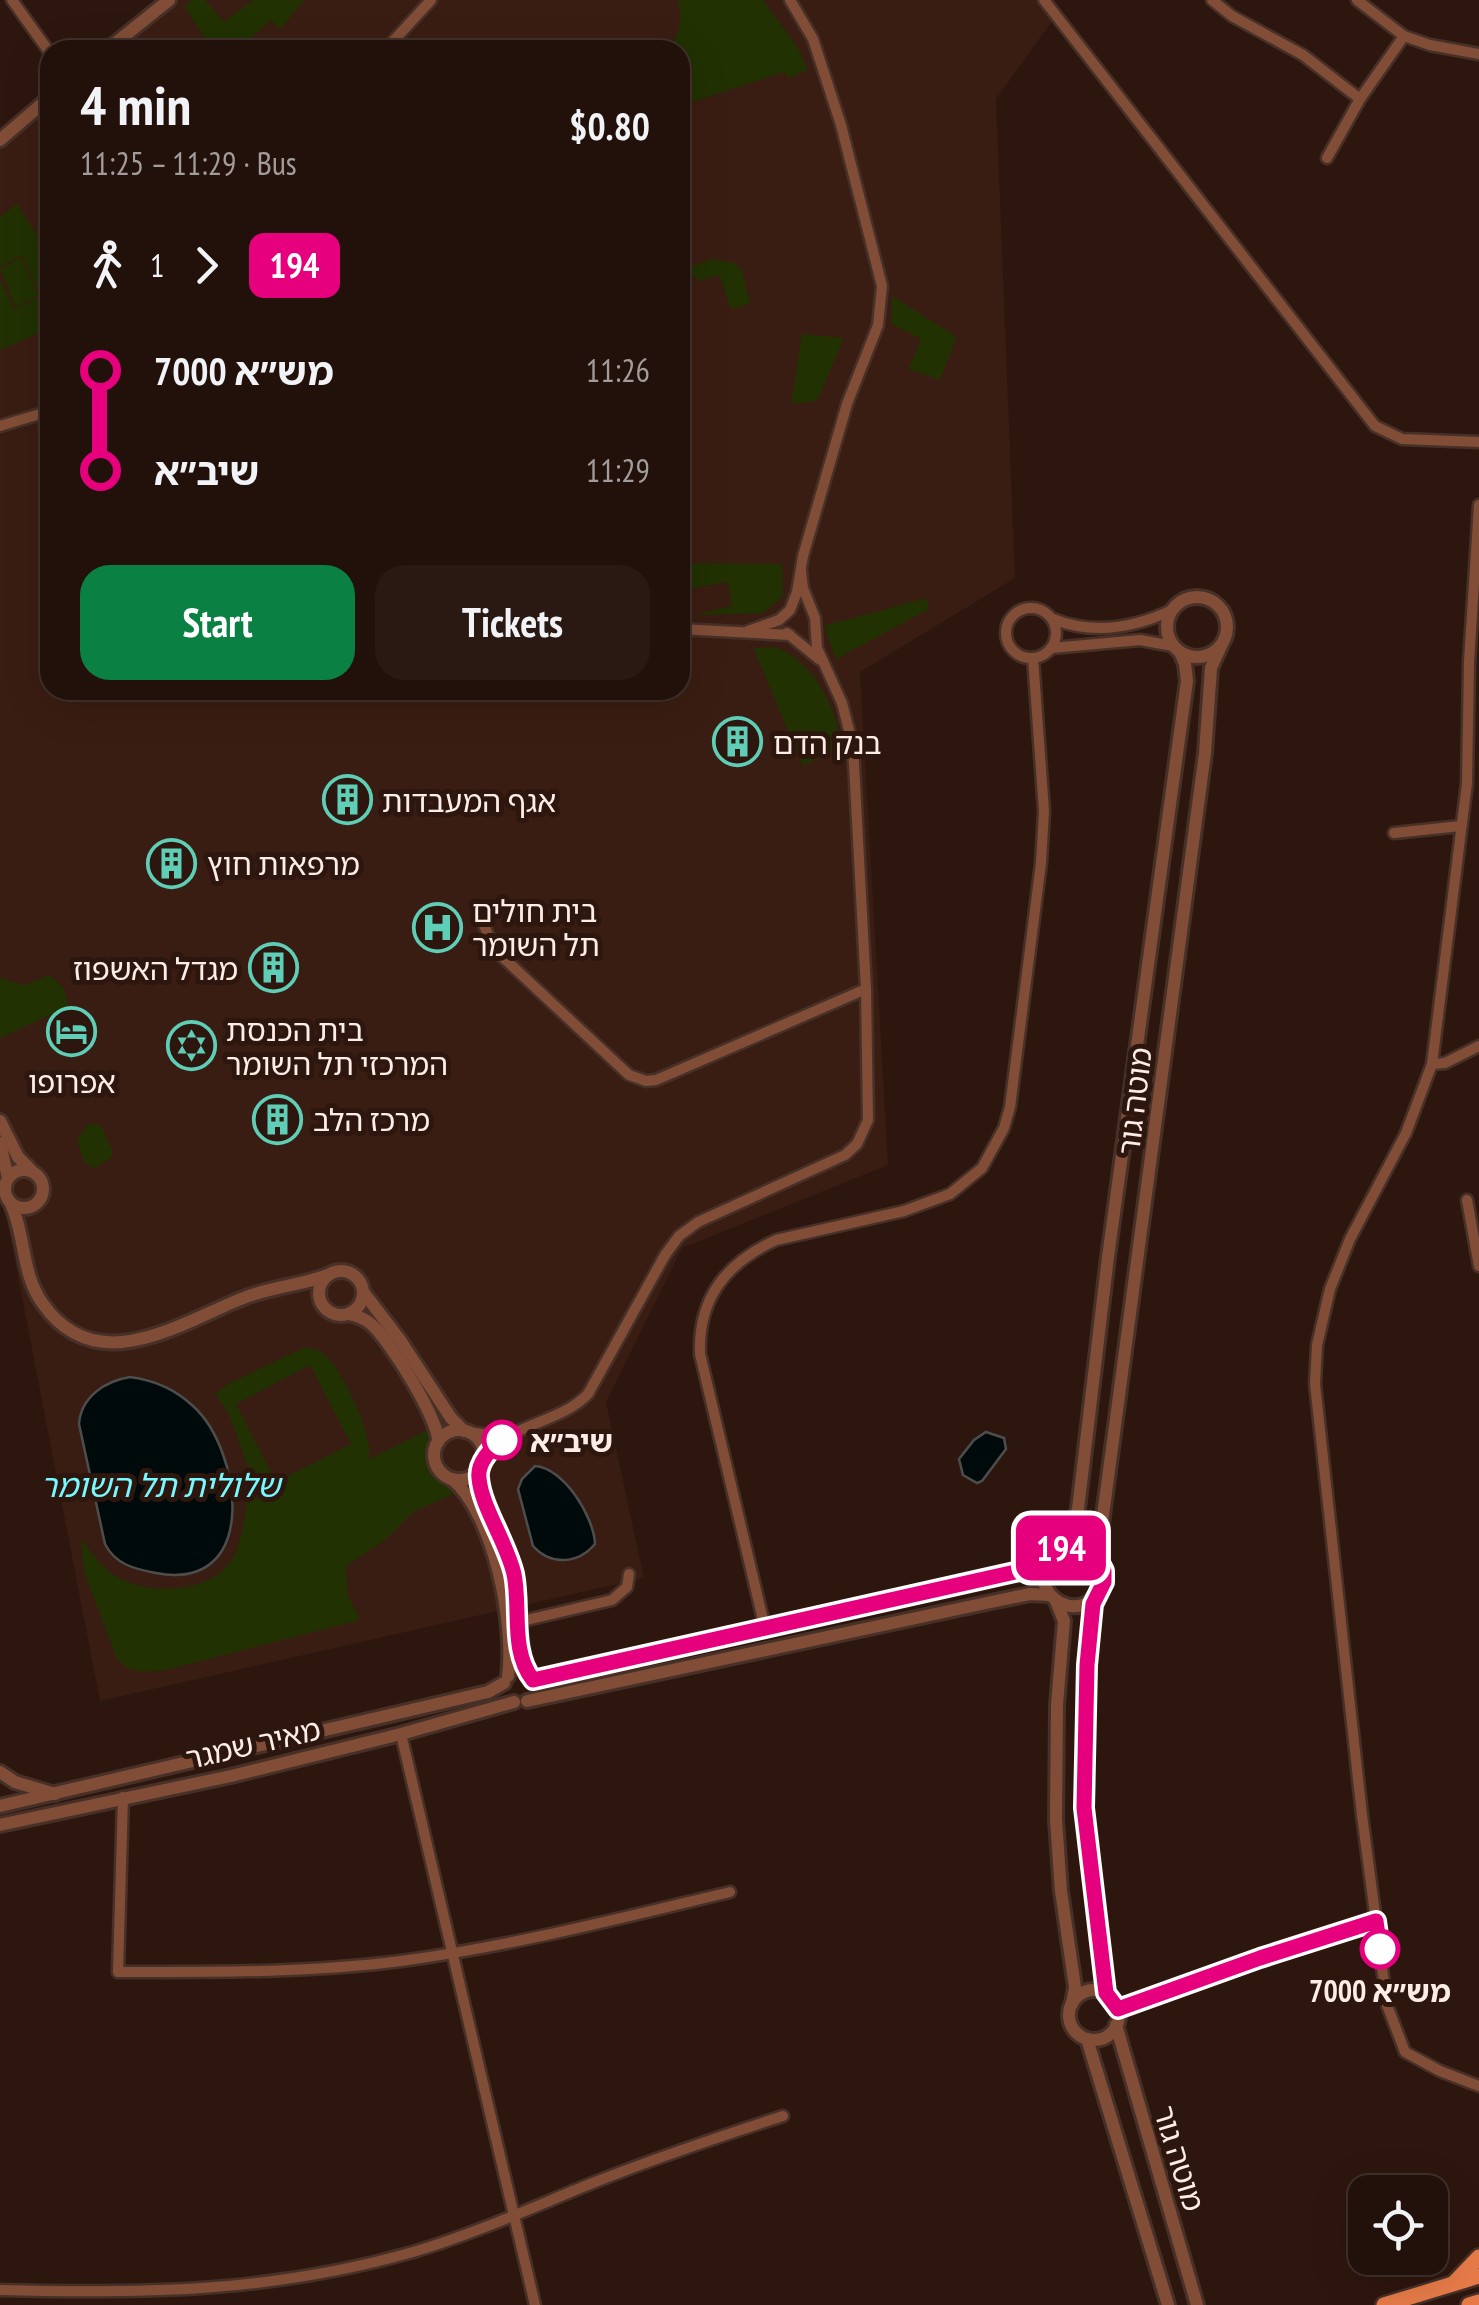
<!DOCTYPE html>
<meta charset="utf-8">
<style>
:root{--surface:#22100a;--page:#2a1913;--text:#f1f3f6;--muted:#a29d9c;--line:#3f302b;--accent:#0b8043}
body{margin:0;font-family:"PT Sans Narrow","Noto Sans Hebrew",sans-serif;background:var(--page);color:var(--text);height:100vh;display:flex;flex-direction:column;font-size:38px;white-space:nowrap}
*{box-sizing:border-box;margin:0}
p{font-size:32px;color:var(--muted)}
.icon{flex:none;width:55px;height:55px;fill:none;stroke:currentColor;stroke-width:2;stroke-linecap:round;stroke-linejoin:round}
.map{position:relative;flex:1;overflow:hidden}
.sheet{position:absolute;left:40px;top:40px;width:650px;height:660px;display:flex;flex-direction:column;background:var(--surface);border-radius:30px;box-shadow:0 10px 40px #0002,0 0 0 2px var(--line)}
.sheet>*{flex:none}
.badge{padding:0 20px;border-radius:15px;font-size:35px;line-height:65px}
.controls{position:absolute;left:1348px;top:2175px;display:grid;gap:20px}
.controls a{display:grid;place-items:center;width:100px;height:100px;border-radius:20px;background:var(--surface);box-shadow:0 10px 40px #0002,0 0 0 2px var(--line);font-size:50px}
.map>.badge{position:absolute;translate:-50% -50%;box-shadow:0 0 0 5px #fff}
.legs{display:flex;align-items:center;gap:15px;height:110px;padding:0 40px;font-size:32px}
.legs p{margin-inline-start:auto}
.headline{display:flex;align-items:center;justify-content:space-between;height:170px;padding:0 40px}
h1{font-size:55px;font-weight:800;line-height:75px}
.primary-button{display:flex;gap:20px;margin-top:auto;padding:20px 40px}
.primary-button a{flex:1;height:115px;border-radius:30px;background:var(--accent);color:#fff;font-size:40px;font-weight:800;line-height:115px;text-align:center}
.primary-button a+a{background:var(--page);color:var(--text)}
ul{padding:0 40px;list-style:none}
li{display:flex;align-items:center;gap:35px;height:100px;font-size:38px}
li i{display:grid;place-items:center;width:15px;height:100%;margin:0 12px;background:currentColor}
li i::after{content:'';width:25px;height:25px;margin:-12px;border:8px solid;border-radius:50%;background:var(--surface)}
li p{margin-inline-start:auto}
li:first-child i{background:linear-gradient(#0000 50%,currentColor 0)}
li:last-child i{background:linear-gradient(currentColor 50%,#0000 0)}
.map>svg:first-child{display:block}
.built{fill:#3a1d12}
.green{fill:#213102;fill-rule:evenodd}
.water{fill:#000a0b;stroke:#4c4e4d;stroke-width:2.5}
.lines{fill:none;stroke-linecap:round;stroke-linejoin:round}
.minor-casing{stroke:#463028;stroke-width:15}
.tertiary-casing{stroke:#463028;stroke-width:18}
.primary-casing{stroke:#463028;stroke-width:20}
.minor{stroke:#814d36;stroke-width:10}
.tertiary{stroke:#814d36;stroke-width:12}
.primary{stroke:#e67b48;stroke-width:15}
.line-1-casing{stroke:#fff;stroke-width:22}
.line-1{stroke:#e6007e;stroke-width:15}
.stop-1-dot{fill:#fff;stroke:#e6007e;stroke-width:5}
.labels{text-anchor:middle;dominant-baseline:central;stroke-width:10;stroke-linejoin:round;paint-order:stroke}
.poi-label{font-size:30px;fill:#feede7;stroke:#2d160e;text-anchor:start}
.street-label{font-size:30px;fill:#feede7;stroke:#2d160e}
.stop-label{font-size:30px;font-weight:bold;fill:#feede7;stroke:#2d160e;text-anchor:start}
.water-label{font-size:32px;font-style:italic;fill:#77f9ff;stroke:#2d160e}
</style>
<div class="map">
<svg width="1479" height="2305" viewBox="0 0 1479 2305">
<rect width="100%" height="100%" fill="#2d160e"/>
<path class="built" d="M172 0H1037L1053 20 996 99 1015 578 860 672 888 1165 682 1248 606 1402 644 1578 100 1701 0 1183V147L50 103V690H680V50H111Z"/>
<g class="green">
<path d="M192 0H205L224 22 253 0H304L281 29 271 20 238 50H193L206 40 184 6Z"/>
<path d="M677 0H763L798 48 808 70 788 78 784 72 680 106V50H668C679 36 684 18 677 0Z"/>
<path d="M17 204 50 255V312L46 313 50 328 0 350V279L14 309 41 297 22 256 0 266V217Z"/>
<path d="M21 258 39 296 15 307 0 268Z"/>
<path d="M713 259 735 263 742 271 750 304 731 309 719 275 697 281 695 276 680 280V270Z"/>
<path d="M892 296 957 337 940 380 909 369 921 339 891 324Z"/>
<path d="M802 334 844 338 817 401 791 404Z"/>
<path d="M680 563 782 564 783 596 763 613 693 615 732 606 728 582 681 590 684 612H680Z"/>
<path d="M926 598 929 609 836 659 824 626Z"/>
<path d="M775 647C816 662 835 708 843 747L803 766 753 648Z"/>
<path d="M49 975 63 987 68 1003 65 1008 0 1038V978L24 985Z"/>
<path d="M88 1124 101 1125 113 1152 111 1158 94 1168 84 1162 77 1140Z"/>
<path d="M305 1347C314 1349 321 1350 327 1357 344 1374 374 1436 369 1459L428 1430 456 1493 414 1511 385 1540 346 1566 348 1595 360 1620 170 1669C149 1672 133 1676 117 1659L84 1572 81 1539C92 1552 103 1570 119 1578 151 1595 211 1594 232 1559 242 1541 244 1520 247 1499H272C242 1480 241 1423 215 1394L228 1384ZM310 1365 351 1444 276 1482 236 1404Z"/>
</g>
<g class="water">
<path d="M130 1377C153 1380 176 1390 193 1406 242 1450 261 1593 156 1573 134 1569 115 1564 105 1544L79 1424C81 1397 105 1381 130 1377Z"/>
<path d="M986 1432 1004 1438 1006 1449 982 1481 977 1483 963 1475 959 1459 974 1440Z"/>
<path d="M535 1466C564 1468 594 1517 595 1544 578 1564 551 1566 533 1546L518 1489 522 1479Z"/>
</g>
<g class="lines">
<defs>
<g id="minor">
<path d="M12 0 50 53"/>
<path d="M1044 0 1375 426 1402 439 1479 442"/>
<path d="M1212 0 1232 16 1303 55 1360 99"/>
<path d="M1357 0 1404 36 1430 45 1479 54"/>
<path d="M385 50 431 0"/>
<path d="M1327 158 1360 99 1404 36"/>
<path d="M0 426 50 411"/>
<path d="M1479 505 1469 662 1467 783 1432 1064 1406 1133 1350 1239 1330 1289 1317 1345 1315 1384 1362 1815 1387 2005 1405 2052 1440 2071 1479 2086"/>
<circle cx="1031" cy="633" r="25"/>
<path d="M1053 619C1093 635 1134 628 1172 610"/>
<path d="M680 629 790 635"/>
<path d="M748 631 779 620 790 610 797 592 803 556 847 404 878 325 882 286 841 125 813 39 790 0"/>
<path d="M787 633 820 660"/>
<path d="M1052 648 1140 640 1173 646"/>
<path d="M1394 833 1461 826"/>
<path d="M484 925 494 949 629 1075 646 1081 656 1080 866 989"/>
<path d="M1432 1064 1445 1063 1479 1046"/>
<path d="M1467 1200 1479 1266"/>
<path d="M468 1432 489 1435 510 1432"/>
<path d="M483 1460C508 1422 558 1425 588 1394L665 1255 679 1236 698 1222 845 1155 857 1144 868 1120 866 989 853 746 842 703 817 648 815 618 803 588 801 571"/>
<path d="M518 1622 612 1600 627 1587 629 1574"/>
<path d="M765 1628 700 1354C698 1298 726 1263 776 1240L904 1211 950 1194 982 1168 1004 1128 1010 1107 1041 863 1044 811 1033 658"/>
<path d="M401 1734 535 2305"/>
<path d="M123 1797 118 1972C213 1972 307 1973 401 1961 512 1946 621 1918 730 1892"/>
<path d="M0 2290C144 2294 273 2292 413 2252 474 2234 531 2208 590 2184 653 2159 718 2137 783 2116"/>
</g>
<g id="tertiary">
<path d="M107 50 169 0"/>
<path d="M0 140 50 97"/>
<circle cx="1197" cy="627" r="30"/>
<path d="M0 1121 18 1157 30 1169"/>
<path d="M0 1143 8 1178"/>
<circle cx="24" cy="1189" r="19"/>
<path d="M10 1202C26 1235 21 1274 43 1304 98 1382 183 1321 246 1297 272 1287 301 1285 328 1275"/>
<circle cx="341" cy="1293" r="22"/>
<path d="M364 1293 400 1340 451 1418 464 1431"/>
<path d="M349 1314C358 1316 364 1318 371 1324 389 1339 440 1421 438 1442"/>
<circle cx="459" cy="1455" r="25"/>
<path d="M479 1469C478 1500 502 1529 510 1558 521 1596 515 1636 529 1674"/>
<path d="M452 1479C494 1514 515 1624 508 1676"/>
<path d="M1056 1550 1071 1530 1078 1509 1108 1257 1187 681 1185 664 1180 652"/>
<path d="M1102 1564V1523L1205 753 1211 668 1221 646"/>
<path d="M1095 1598 1084 1723 1085 1808 1106 1993"/>
<path d="M1056 1601 1064 1621 1057 1705 1056 1820 1061 1891 1075 1987 1072 2004"/>
<path d="M533 1680 1024 1570C1045 1559 1079 1527 1099 1558 1105 1568 1106 1578 1101 1588 1083 1626 1027 1599 1048 1557"/>
<path d="M527 1701 991 1602 1030 1594 1049 1595"/>
<path d="M0 1772 15 1782 55 1794"/>
<path d="M0 1806 488 1692 504 1683"/>
<path d="M0 1825 231 1776 401 1734 514 1702"/>
<circle cx="1094" cy="2015" r="25"/>
<path d="M1118 2009 1260 1958 1376 1921"/>
<path d="M1116 2025 1197 2305"/>
<path d="M1087 2039 1168 2305"/>
</g>
<g id="primary">
<path d="M1454 2283 1479 2257"/>
<path d="M1384 2305 1479 2276"/>
<path d="M1469 2305 1479 2302"/>
</g>
</defs>
<use href="#minor" class="minor-casing"/>
<use href="#tertiary" class="tertiary-casing"/>
<use href="#primary" class="primary-casing"/>
<use href="#minor" class="minor"/>
<use href="#tertiary" class="tertiary"/>
<use href="#primary" class="primary"/>
</g>
<g class="lines">
<defs>
<path id="line-1" d="M502 1440C491 1448 477 1463 479 1478 481 1506 507 1543 514 1574 521 1608 510 1651 533 1680L1024 1570 1056 1550 1076 1544 1095 1553 1104 1571V1582L1093 1604 1087 1665 1084 1808 1106 1993 1118 2009 1260 1958 1376 1921 1380 1949"/>
</defs>
<use href="#line-1" class="line-1-casing"/>
<use href="#line-1" class="line-1"/>
</g>
<defs>
<symbol id="building-ring" viewBox="-11 -11 22 22"><circle r="9.5" fill="#2d160e" stroke="#5eceb7" stroke-width="1.5"/><path d="M-4-6H4V6H1V3H-1V6H-4ZM-2.5-4.3h1.7v1.8h-1.7ZM.8-4.3h1.7v1.8H.8ZM-2.5-1h1.7V.8h-1.7ZM.8-1h1.7V.8H.8Z" fill="#5eceb7"/></symbol>
<symbol id="hospital-ring" viewBox="-11 -11 22 22"><circle r="9.5" fill="#2d160e" stroke="#5eceb7" stroke-width="1.5"/><path d="M-5-5h3v3.5h4V-5h3V5h-3V1.5h-4V5h-3Z" fill="#5eceb7"/></symbol>
<symbol id="hotel-ring" viewBox="-11 -11 22 22"><circle r="9.5" fill="#2d160e" stroke="#5eceb7" stroke-width="1.5"/><path d="M-6-4.5h1.5V1H6V5H4.5V3h-9V5H-6ZM-4 0a1.8 1.8 0 1 1 3.6 0ZM.5 0V-2.5h3Q6-2.5 6 0Z" fill="#5eceb7"/></symbol>
<symbol id="synagogue-ring" viewBox="-11 -11 22 22"><circle r="9.5" fill="#2d160e" stroke="#5eceb7" stroke-width="1.5"/><path d="M0-6.5L5.6 3.2H-5.6ZM0 6.5L5.6-3.2H-5.6Z" fill="#5eceb7"/></symbol>
</defs>
<g fill-rule="evenodd">
<use href="#building-ring" x="710" y="714" width="55" height="55"/>
<use href="#building-ring" x="320" y="772" width="55" height="55"/>
<use href="#building-ring" x="144" y="836" width="55" height="55"/>
<use href="#hospital-ring" x="410" y="900" width="55" height="55"/>
<use href="#building-ring" x="246" y="940" width="55" height="55"/>
<use href="#hotel-ring" x="44" y="1004" width="55" height="55"/>
<use href="#synagogue-ring" x="164" y="1018" width="55" height="55"/>
<use href="#building-ring" x="250" y="1092" width="55" height="55"/>
</g>
<g class="stop-1-dot">
<circle cx="502" cy="1440" r="18"/>
<circle cx="1380" cy="1949" r="18"/>
</g>
<g class="labels">
<g class="poi-label">
<text x="773" y="742">בנק הדם</text>
<text x="382" y="800">אגף המעבדות</text>
<text x="207" y="863">מרפאות חוץ</text>
<text x="472" y="910">בית חולים<tspan x="472" dy="34">תל השומר</tspan></text>
<text x="238" y="968" text-anchor="end">מגדל האשפוז</text>
<text x="226" y="1029">בית הכנסת<tspan x="226" dy="34">המרכזי תל השומר</tspan></text>
<text x="72" y="1081" text-anchor="middle">אפרופו</text>
<text x="313" y="1119">מרכז הלב</text>
</g>
<g class="street-label">
<text transform="translate(1134 1101) rotate(-83)">מוטה גור</text>
<text transform="translate(253 1743) rotate(-13)">מאיר שמגר</text>
<text transform="translate(1180 2158) rotate(73)">מוטה גור</text>
</g>
<g class="stop-label">
<text x="530" y="1440">שיב״א</text>
<text x="1380" y="1990" text-anchor="middle">מש״א 7000</text>
</g>
<g class="water-label">
<text x="160" y="1485">שלולית תל השומר</text>
</g>
</g>
</svg>
<div class="controls">
<a><svg class="icon" aria-label="locate" viewBox="0 0 24 24"><circle cx="12" cy="12" r="6"/><path d="M12 2v4M12 18v4M2 12h4M18 12h4"/></svg></a>
</div>
<b class="badge" style="left:1061px;top:1548px;background:#e6007e;color:#fff">194</b>
<section class="sheet">
<div class="headline"><div><h1>4 min</h1><p>11:25 – 11:29 · Bus</p></div><b>$0.80</b></div>
<div class="legs"><svg class="icon" aria-label="walk" viewBox="0 0 24 24"><circle cx="13" cy="4" r="2"/><path d="M13 8l-2 6 4 7M11 14l-3 7M7 12l3-4h3l4 4"/></svg>1<svg class="icon" aria-label="forward" viewBox="0 0 24 24"><path d="M9 5l7 7-7 7"/></svg><b class="badge" style="background:#e6007e;color:#fff">194</b></div>
<ul>
<li><i style="color:#e6007e"></i><b>מש״א 7000</b><p>11:26</p></li>
<li><i style="color:#e6007e"></i><b>שיב״א</b><p>11:29</p></li>
</ul>
<div class="primary-button"><a>Start</a><a>Tickets</a></div>
</section>
</div>
